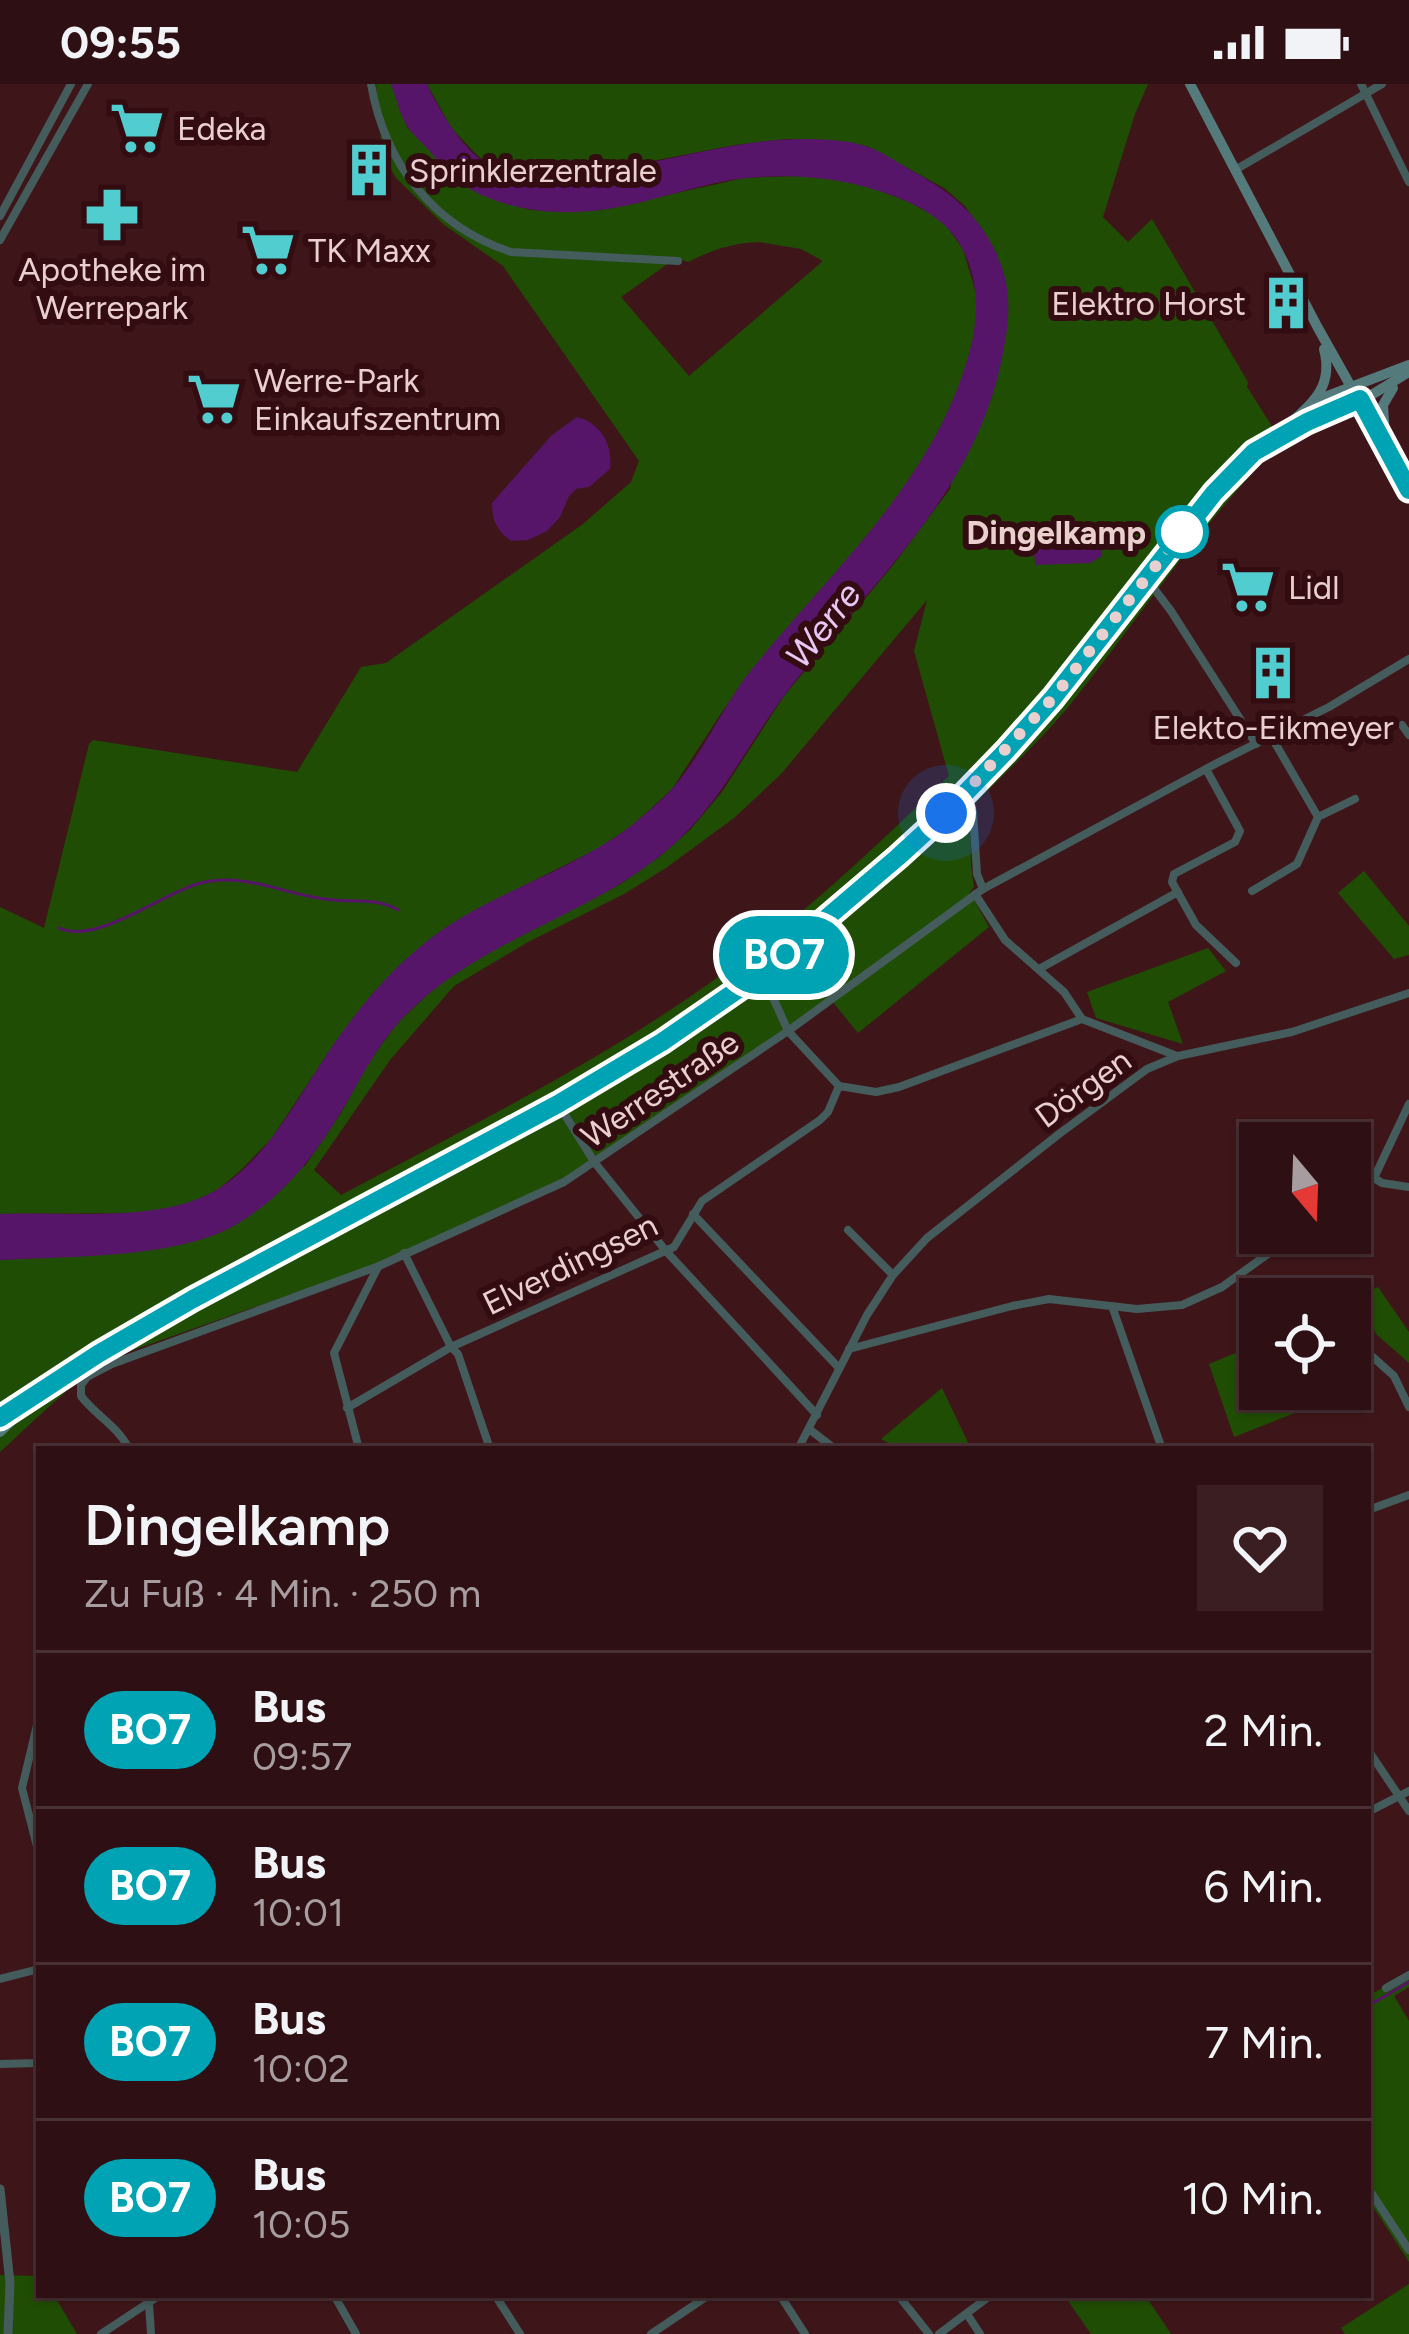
<!DOCTYPE html>
<html lang="de">
<meta charset="utf-8">
<style>
:root{--surface:#2e1014;--page:#3a1e22;--text:#f1f3f6;--muted:#a79da0;--line:#493034}
body{margin:0;font-family:Figtree,sans-serif;background:var(--page);color:var(--text);height:100vh;display:flex;flex-direction:column;font-size:45px;white-space:nowrap}
*{box-sizing:border-box;margin:0}
p{font-size:39px;color:var(--muted)}
.icon{flex:none;width:66px;height:66px;fill:none;stroke:currentColor;stroke-width:2;stroke-linecap:round;stroke-linejoin:round}
.map{position:relative;flex:1;overflow:hidden}
.side{position:absolute;left:36px;top:1362px;width:1335px;height:852px;display:flex;flex-direction:column;background:var(--surface);border-radius:0px;box-shadow:0 3px 9px #0004,0 0 0 3px var(--line)}
.side>*{flex:none}
.badge{padding:0 24px;border-radius:39px;font-size:42px;line-height:78px}
.needle{width:78px;rotate:161deg}
.tools{position:absolute;left:1239px;top:1038px;display:grid;gap:24px}
.tools a{display:grid;place-items:center;width:132px;height:132px;border-radius:0px;background:var(--surface);box-shadow:0 3px 9px #0004,0 0 0 3px var(--line);font-size:60px}
.you{position:absolute;width:60px;height:60px;margin:-30px;border:9px solid #fff;border-radius:50%;background:#1a73e8;box-shadow:0 0 0 18px #1a73e833}
.map>.badge{position:absolute;translate:-50% -50%;box-shadow:0 0 0 6px #fff}
.round{display:grid;place-items:center;flex:none;width:126px;height:126px;border-radius:0px;background:var(--page)}
.headline{display:flex;align-items:center;justify-content:space-between;height:204px;padding:0 48px}
h1{font-size:57px;font-weight:600;line-height:90px}
ul{padding:0;list-style:none}
li{display:flex;align-items:center;gap:36px;height:156px;padding:0 48px;border-top:3px solid var(--line)}
li div{flex:1}
li b{display:block;font-size:45px}
li em{font-style:normal}
li .badge{min-width:132px;font-weight:700;text-align:center}
.status{display:flex;justify-content:space-between;align-items:center;height:84px;padding:0 60px;background:var(--surface);direction:ltr}
.status svg{height:33px;fill:currentColor}
.map>svg:first-child{display:block}
.green{fill:#204d04;fill-rule:evenodd}
.water{fill:#561569}
.lines{fill:none;stroke-linecap:round;stroke-linejoin:round}
.stream{stroke:#561569;stroke-width:3}
.minor{stroke:#445c5c;stroke-width:8}
.tertiary{stroke:#445c5c;stroke-width:9}
.secondary{stroke:#547a7b;stroke-width:10}
.line-casing{stroke:#fff;stroke-width:27}
.line{stroke:#00a3b4;stroke-width:18}
.walk{stroke:#eacfcf;stroke-width:12;stroke-dasharray:0 21.6}
.stop-dot{fill:#fff;stroke:#00a3b4;stroke-width:6}
.labels{text-anchor:middle;dominant-baseline:central;stroke-width:12;stroke-linejoin:round;paint-order:stroke}
.poi-label{font-size:33px;fill:#eacfcf;stroke:#330c11;text-anchor:start}
.stop-label{font-size:33px;font-weight:bold;fill:#eacfcf;stroke:#330c11;text-anchor:end}
.street-label{font-size:33px;fill:#eacfcf;stroke:#330c11}
.water-label{font-size:36px;font-style:italic;fill:#e7c7f3;stroke:#330c11}
</style>
<div class="status"><b>09:55</b><svg viewBox="0 0 49 12"><path d="M0 12V9h3v3zM5 12V6h3v6zM10 12V3h3v9zM15 12V0h3v12zM26 1h20v11H26zM47 4h2v5h-2z"/></svg></div>
<div class="map">
<svg width="1409" height="2250" viewBox="0 0 1409 2250">
<rect width="100%" height="100%" fill="#3e161a"/>
<g class="green">
<path d="M376 0H391L407 43 464 101 530 126 561 128 600 126 744 94 791 92 834 94 872 104 909 118 942 136 963 165 979 220 974 253 961 299 940 348 893 420 724 625 672 705 633 741 599 764 477 825 374 908 334 960 272 1054 240 1087 216 1107 179 1123 150 1129 0 1130V823L44 844 89 660 93 656 297 688 361 583 386 579 583 440 631 398 639 377 503 182 443 140 396 94 382 70ZM759 158 801 165 823 177 689 292 621 213 676 174 688 178C712 166 732 159 759 158Z"/>
<path d="M427 0H1148L1135 30 1103 133 1128 158 1152 135 1248 298 1247 303 1282 358C1203 437 1142 530 1073 617 1042 656 1004 689 970 725L971 781 974 803 970 808 989 843 858 949 832 917 564 1097 370 1182 108 1275C69 1302 36 1335 0 1368V1176L51 1173 305 1082 341 1029 367 981 398 938 446 894 494 865 619 801 659 773 690 746 722 708 784 612 894 480 950 405 997 170 965 122 944 104 867 62 828 56 786 55 735 61 584 90 517 89 495 85 477 71 452 45ZM927 516 914 567 949 692C871 767 796 839 707 901 592 982 465 1045 341 1111L314 1086 390 976 454 902 528 858 624 810 666 784 734 734 781 690Z"/>
<path d="M1364 787 1409 842V871L1394 875 1338 809Z"/>
<path d="M1208 864 1226 887 1168 918 1183 960 1096 934 1087 908Z"/>
<path d="M1378 1203 1409 1248V1279L1376 1250 1360 1211Z"/>
<path d="M1250 1263 1260 1281V1305H1332L1335 1313 1234 1353 1209 1280Z"/>
<path d="M942 1304 971 1365H899L881 1355Z"/>
<path d="M1409 1889V1903L1394 1912 1409 1937V2178L1368 2115V1912Z"/>
<path d="M0 2191 39 2192V2211H54L77 2250H0Z"/>
<path d="M1409 2200V2250H1345L1341 2244Z"/>
<path d="M1064 2211H1145L1171 2250H1091Z"/>
</g>
<g class="water">
<path d="M391 0H427C440 28 466 72 495 85 510 92 533 89 549 90 638 92 722 53 811 55 828 56 848 56 865 62 882 67 898 79 914 88 951 108 980 132 997 171 1014 208 1009 241 1001 279 972 414 867 502 787 608 744 664 717 728 660 772 578 837 474 858 401 936 375 964 360 997 341 1028 314 1073 282 1114 237 1140 179 1175 69 1172 0 1176V1130C66 1127 153 1139 211 1109 266 1080 299 1011 333 961 359 924 390 886 426 858 487 809 568 790 631 742 644 731 659 719 671 706 702 672 720 627 748 590 830 487 935 398 970 266 979 232 979 194 961 162 946 136 922 123 894 112 846 94 798 89 747 94 697 99 650 120 600 126 556 132 503 126 465 102 451 93 438 77 427 64 420 57 411 49 406 40 399 28 396 13 391 0Z"/>
<path d="M577 333C601 339 613 361 610 385L589 403 576 405 569 412 560 433 547 447 528 456 511 457C497 446 492 437 492 419L552 351Z"/>
<path d="M1063 451 1073 455 1080 451 1102 455V472L1090 479 1036 481 1033 467 1038 459Z"/>
</g>
<g class="lines">
<g class="stream">
<path d="M59 844C96 861 160 811 197 800 245 786 288 813 334 816 356 818 378 814 398 826"/>
<path d="M1368 1922 1409 1898"/>
</g>
<g class="minor">
<path d="M371 0C385 80 433 142 511 168L678 177"/>
<path d="M1361 0 1409 98"/>
<path d="M1235 86 1382 0"/>
<path d="M0 132 71 0"/>
<path d="M0 156 88 0"/>
<path d="M1146 494 1171 527 1256 660"/>
<path d="M1402 641 1409 651"/>
<path d="M1206 685 1240 747 1235 758 1174 790 1172 798 1196 841 1236 879"/>
<path d="M963 711 971 720 973 728 977 790 983 805"/>
<path d="M1318 733 1355 715"/>
<path d="M1252 807 1297 780 1318 733 1271 652"/>
<path d="M975 810 1005 856 1064 908 1082 935 1177 972"/>
<path d="M1039 885 1178 808"/>
<path d="M762 889 788 947 839 1002 876 1008 899 1003 1082 935"/>
<path d="M558 1020 595 1079 666 1167 817 1331"/>
<path d="M1374 1094 1382 1099 1409 1103"/>
<path d="M1350 1113 1374 1094 1409 1020"/>
<path d="M693 1130 839 1284"/>
<path d="M848 1146 893 1191"/>
<path d="M404 1169 451 1263 458 1270 490 1365"/>
<path d="M1112 1222 1162 1365"/>
<path d="M1356 1258 1394 1292 1409 1323"/>
<path d="M849 1265 1012 1222 1049 1215 1137 1225 1182 1221 1222 1203 1297 1149"/>
<path d="M347 1324 451 1263 674 1163 702 1117 820 1036 828 1028 839 1002"/>
<path d="M809 1345 835 1365"/>
<path d="M129 1365C118 1342 96 1332 81 1312V1301L87 1293 112 1280 379 1182 564 1098 788 947 983 805 1217 679 1329 623 1409 575"/>
<path d="M359 1365 334 1269 378 1183"/>
<path d="M798 1365 867 1231 893 1191 927 1154 1059 1050 1147 985 1178 972 1292 948 1409 909"/>
<path d="M1368 1426 1409 1411"/>
<path d="M39 1633 22 1704 39 1770"/>
<path d="M1368 1666 1409 1727"/>
<path d="M1368 1728 1409 1707"/>
<path d="M0 1895 39 1885"/>
<path d="M1386 1904 1409 1891"/>
<path d="M0 1980 39 1979"/>
<path d="M1368 2104 1409 2166"/>
<path d="M334 2211 356 2250"/>
<path d="M495 2211 520 2250"/>
<path d="M780 2211 805 2250"/>
<path d="M898 2211 929 2250"/>
<path d="M149 2220 151 2250"/>
<path d="M967 2230 980 2250"/>
<path d="M101 2250 160 2211"/>
<path d="M651 2250 709 2211"/>
<path d="M939 2250 991 2211"/>
</g>
<path class="tertiary" d="M0 2105 10 2199 8 2250"/>
<g class="secondary">
<path d="M1190 0 1318 244 1409 406"/>
<path d="M1317 316 1409 281"/>
<path d="M1285 344C1312 319 1334 304 1324 265"/>
<path d="M1385 353 1383 321 1393 304"/>
<path d="M0 1334 98 1270 193 1215 558 1020 662 958 762 889 874 795 947 729 1006 667 1053 614 1214 409 1254 368 1321 331 1373 310 1409 288"/>
<path d="M0 1348 23 1326"/>
</g>
</g>
<g class="lines">
<defs>
<path id="line" d="M0 1334 98 1270 193 1215 558 1020 662 958 762 889 898 773 946 729 1006 667 1053 614 1214 409 1254 368 1307 338 1360 315 1409 406"/>
</defs>
<use href="#line" class="line-casing"/>
<use href="#line" class="line"/>
<path class="walk" d="M946 729 1053 614 1182 448"/>
</g>
<defs>
<symbol id="supermarket-bare" viewBox="-9 -9 18 18"><path d="M-6-5.5h2.5l.6 2H6L4.5 2H-2.5L-4.4-4H-6ZM-1.5 3.2a1.3 1.3 0 1 0 .1 0ZM3 3.2a1.3 1.3 0 1 0 .1 0Z" fill="#52cdcf" stroke="#330c11" stroke-width="2.5" paint-order="stroke"/></symbol>
<symbol id="building-bare" viewBox="-9 -9 18 18"><path d="M-4-6H4V6H1V3H-1V6H-4ZM-2.5-4.3h1.7v1.8h-1.7ZM.8-4.3h1.7v1.8H.8ZM-2.5-1h1.7V.8h-1.7ZM.8-1h1.7V.8H.8Z" fill="#52cdcf" stroke="#330c11" stroke-width="2.5" paint-order="stroke"/></symbol>
<symbol id="pharmacy-bare" viewBox="-9 -9 18 18"><path d="M-2-6h4v4h4v4h-4v4h-4v-4h-4v-4h4Z" fill="#52cdcf" stroke="#330c11" stroke-width="2.5" paint-order="stroke"/></symbol>
</defs>
<g fill-rule="evenodd">
<use href="#supermarket-bare" x="99" y="6" width="76" height="76"/>
<use href="#building-bare" x="331" y="48" width="76" height="76"/>
<use href="#pharmacy-bare" x="74" y="93" width="76" height="76"/>
<use href="#supermarket-bare" x="230" y="128" width="76" height="76"/>
<use href="#building-bare" x="1248" y="181" width="76" height="76"/>
<use href="#supermarket-bare" x="176" y="277" width="76" height="76"/>
<use href="#supermarket-bare" x="1210" y="465" width="76" height="76"/>
<use href="#building-bare" x="1235" y="551" width="76" height="76"/>
</g>
<circle class="stop-dot" cx="1182" cy="448" r="24"/>
<g class="labels">
<g class="poi-label">
<text x="177" y="44">Edeka</text>
<text x="409" y="86">Sprinklerzentrale</text>
<text x="308" y="166">TK Maxx</text>
<text x="112" y="185" text-anchor="middle">Apotheke im<tspan x="112" dy="38">Werrepark</tspan></text>
<text x="1246" y="219" text-anchor="end">Elektro Horst</text>
<text x="254" y="296">Werre-Park<tspan x="254" dy="38">Einkaufszentrum</tspan></text>
<text x="1288" y="503">Lidl</text>
<text x="1273" y="643" text-anchor="middle">Elekto-Eikmeyer</text>
</g>
<g class="stop-label">
<text x="1146" y="448">Dingelkamp</text>
</g>
<g class="street-label">
<text transform="translate(1083 1004) rotate(-36)">Dörgen</text>
<text transform="translate(660 1005) rotate(-34)">Werrestraße</text>
<text transform="translate(570 1180) rotate(-26)">Elverdingsen</text>
</g>
<g class="water-label">
<text transform="translate(823 541) rotate(-52)">Werre</text>
</g>
</g>
</svg>
<div class="tools">
<a><svg class="needle" viewBox="-14 -14 28 28"><path d="M0-13l5 13h-10z" fill="#e53935"/><path d="M0 13l5-13h-10z" fill="#a79da0"/></svg></a>
<a><svg class="icon" aria-label="locate" viewBox="0 0 24 24"><circle cx="12" cy="12" r="6"/><path d="M12 2v4M12 18v4M2 12h4M18 12h4"/></svg></a>
</div>
<div class="you" style="left:946px;top:729px"></div>
<b class="badge" style="left:784px;top:871px;background:#00a3b4;color:#fff">BO7</b>
<section class="side">
<div class="headline"><div><h1>Dingelkamp</h1><p>Zu Fuß · 4 Min. · 250 m</p></div><a class="round"><svg class="icon" aria-label="heart" viewBox="0 0 24 24"><path d="M12 20l-8-8c-3-5 5-10 8-4 3-6 11-1 8 4z"/></svg></a></div>
<ul>
<li><span class="badge" style="background:#00a3b4;color:#fff">BO7</span><div><b>Bus</b><p>09:57</p></div><em>2 Min.</em></li>
<li><span class="badge" style="background:#00a3b4;color:#fff">BO7</span><div><b>Bus</b><p>10:01</p></div><em>6 Min.</em></li>
<li><span class="badge" style="background:#00a3b4;color:#fff">BO7</span><div><b>Bus</b><p>10:02</p></div><em>7 Min.</em></li>
<li><span class="badge" style="background:#00a3b4;color:#fff">BO7</span><div><b>Bus</b><p>10:05</p></div><em>10 Min.</em></li>
</ul>
</section>
</div>
